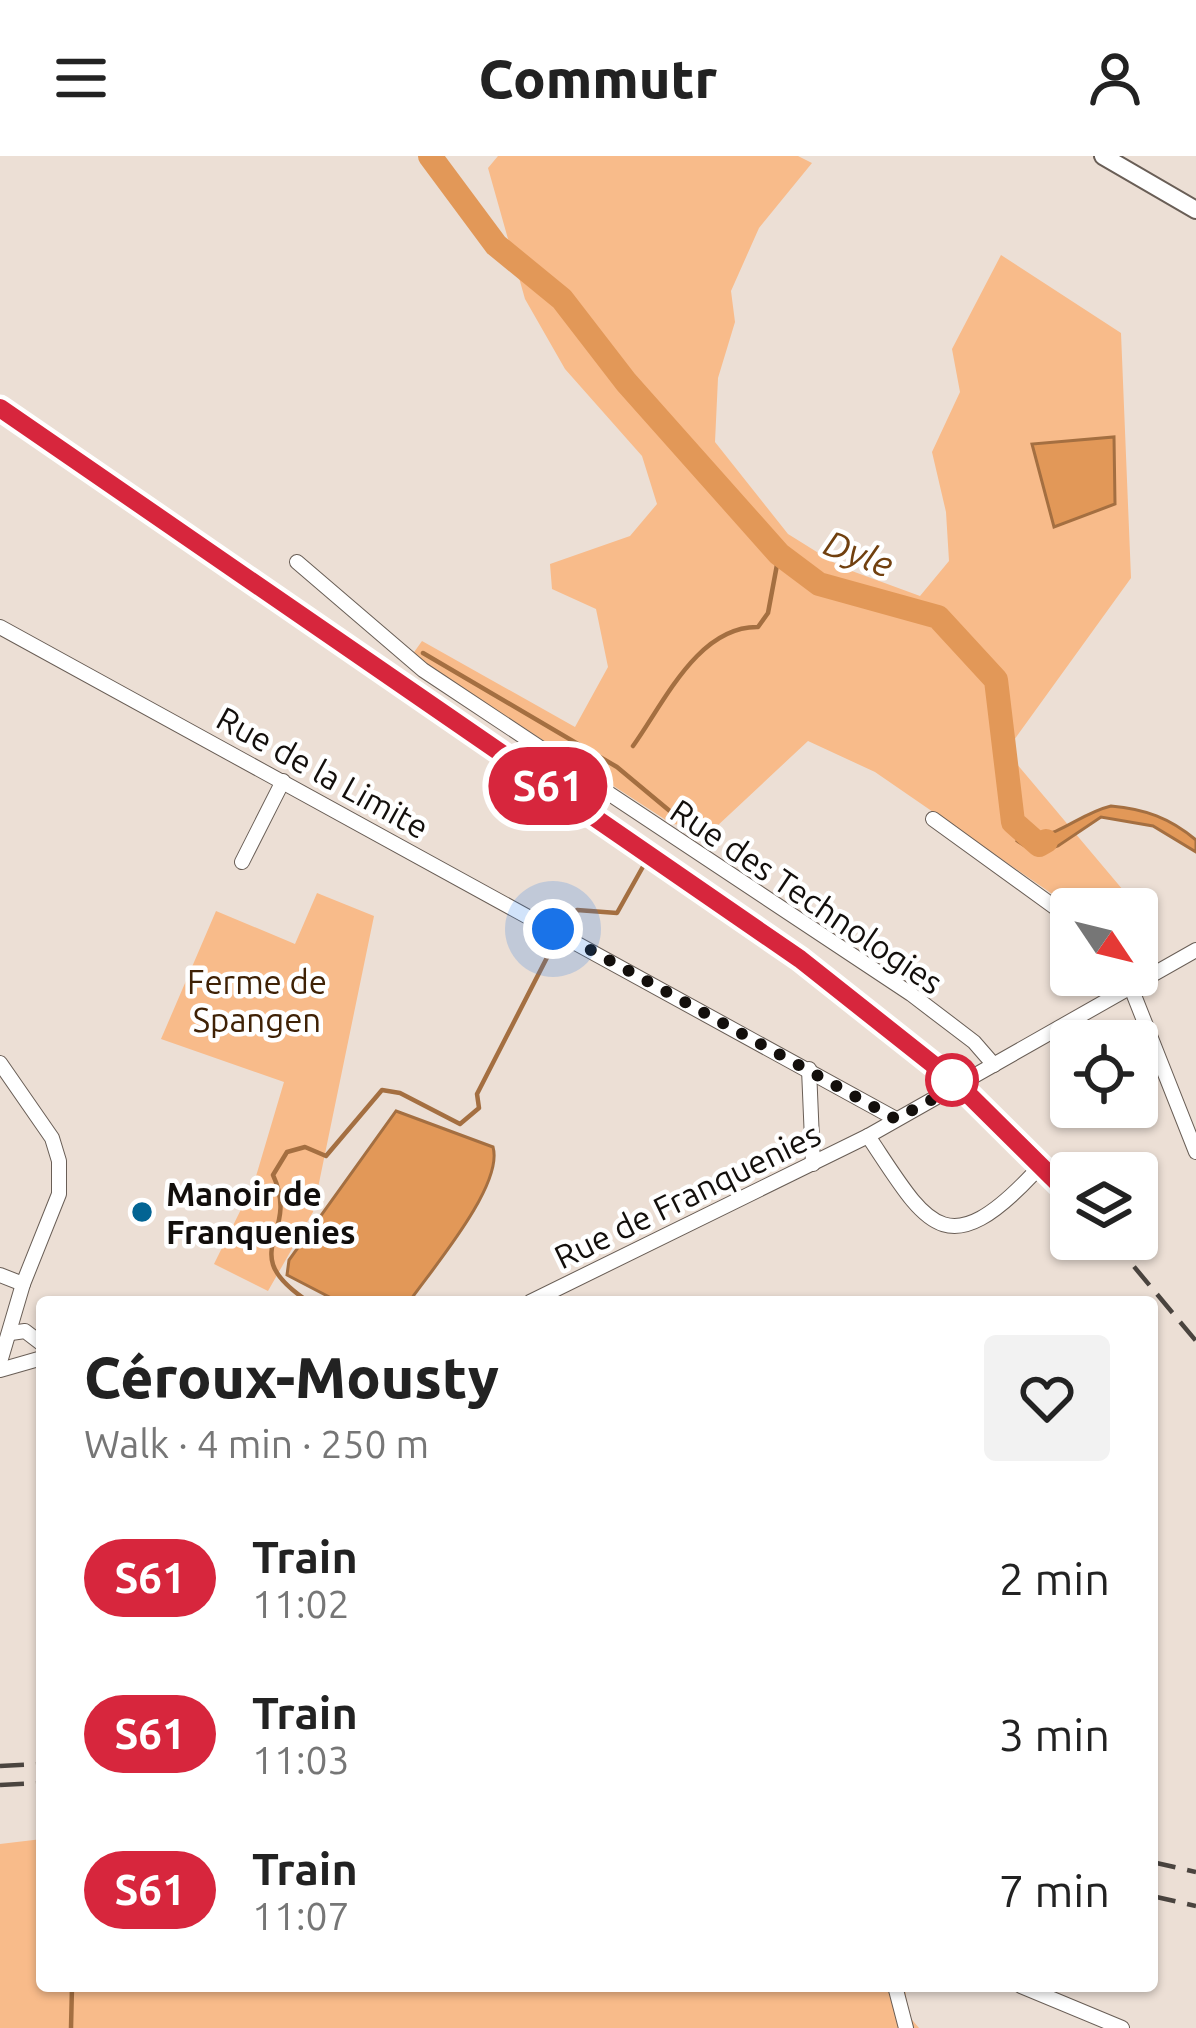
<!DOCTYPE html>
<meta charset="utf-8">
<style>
:root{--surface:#fff;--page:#f2f2f2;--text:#222;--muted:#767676}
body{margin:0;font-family:Ubuntu,sans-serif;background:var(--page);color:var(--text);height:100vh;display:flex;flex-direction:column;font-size:45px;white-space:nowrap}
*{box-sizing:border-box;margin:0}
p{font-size:39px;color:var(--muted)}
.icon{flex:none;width:66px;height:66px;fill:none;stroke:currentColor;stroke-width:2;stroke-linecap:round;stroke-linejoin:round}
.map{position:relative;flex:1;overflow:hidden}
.sheet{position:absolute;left:36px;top:1140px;width:1122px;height:696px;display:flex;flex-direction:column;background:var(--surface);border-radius:12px;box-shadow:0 3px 9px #0004}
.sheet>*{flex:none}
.badge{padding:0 24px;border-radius:39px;font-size:42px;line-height:78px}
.needle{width:78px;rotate:125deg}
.controls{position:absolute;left:1050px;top:732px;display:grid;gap:24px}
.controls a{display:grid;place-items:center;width:108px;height:108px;border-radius:12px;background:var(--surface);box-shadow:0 3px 9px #0004;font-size:60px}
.you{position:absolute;width:60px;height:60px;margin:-30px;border:9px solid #fff;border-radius:50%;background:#1a73e8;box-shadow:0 0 0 18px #1a73e833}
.map>.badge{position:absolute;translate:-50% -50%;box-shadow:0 0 0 6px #fff}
.round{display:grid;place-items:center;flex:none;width:126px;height:126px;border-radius:12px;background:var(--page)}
.headline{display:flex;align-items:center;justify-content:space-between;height:204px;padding:0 48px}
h1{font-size:57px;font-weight:800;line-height:90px}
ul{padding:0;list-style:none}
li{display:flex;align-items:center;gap:36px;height:156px;padding:0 48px}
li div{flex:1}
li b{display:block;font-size:45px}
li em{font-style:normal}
li .badge{min-width:132px;font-weight:700;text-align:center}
header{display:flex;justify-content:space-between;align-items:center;height:156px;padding:0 48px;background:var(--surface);font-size:54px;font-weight:800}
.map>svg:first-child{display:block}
.green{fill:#f8bb8a}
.water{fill:#e29858;stroke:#a46f41;stroke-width:3}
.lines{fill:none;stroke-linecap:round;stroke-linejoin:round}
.stream{stroke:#a46f41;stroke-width:4.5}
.river{stroke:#e29858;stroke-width:24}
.minor-casing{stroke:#695e56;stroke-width:16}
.major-casing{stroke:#695e56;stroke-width:20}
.minor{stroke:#fff;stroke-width:14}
.major{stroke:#fff;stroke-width:16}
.rail{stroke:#4a443f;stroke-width:4.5;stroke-dasharray:24 12;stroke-linecap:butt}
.line-casing{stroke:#fff;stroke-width:27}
.line{stroke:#d7263d;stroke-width:18}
.walk{stroke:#130f0c;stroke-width:12;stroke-dasharray:0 21.6}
.stop-dot{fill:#fff;stroke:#d7263d;stroke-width:6}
.poi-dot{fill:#036493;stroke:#fff;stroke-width:4.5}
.labels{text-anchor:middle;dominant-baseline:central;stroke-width:9;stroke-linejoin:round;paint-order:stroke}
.street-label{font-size:33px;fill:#130f0c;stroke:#fff}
.park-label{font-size:33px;fill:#3f2105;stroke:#fff}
.poi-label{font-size:33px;font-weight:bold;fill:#130f0c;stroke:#fff;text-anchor:start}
.water-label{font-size:36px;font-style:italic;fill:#71400f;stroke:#fff}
</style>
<header><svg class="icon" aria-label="menu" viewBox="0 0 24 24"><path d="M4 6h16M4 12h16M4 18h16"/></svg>Commutr<svg class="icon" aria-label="person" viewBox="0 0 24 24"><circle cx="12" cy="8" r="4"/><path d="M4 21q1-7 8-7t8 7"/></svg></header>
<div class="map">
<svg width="1196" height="1872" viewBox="0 0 1196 1872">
<rect width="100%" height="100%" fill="#ecdfd5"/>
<g class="green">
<path d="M498 0H798L812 7 759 72 731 135 735 166 718 222 715 286 788 378 841 411 920 440 949 405 946 356 932 296 960 236 952 193 1001 99 1121 177 1131 422 1006 595 1139 753 1137 755 1074 753 875 616 808 585 716 671 672 668 412 499 422 485 575 571 608 511 596 453 552 433 550 408 630 380 657 348 642 300 565 213 525 143 488 12Z"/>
<path d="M317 737 374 760 313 1056 268 1135 214 1108 254 1027 284 926 161 883 216 755 295 788Z"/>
<path d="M42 1683V1830H905L908 1859 919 1872H0V1688Z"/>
</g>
<g class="water">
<path d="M1114 281 1115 348 1054 371 1032 288Z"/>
<path d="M1111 650C1145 653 1170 662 1196 684V696L1153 670 1101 661 1058 690 1036 697 1017 685 1023 670 1036 681C1063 677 1082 657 1111 650Z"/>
<path d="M396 955 493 991C504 1029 432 1113 409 1146H339L287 1119 289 1104Z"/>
</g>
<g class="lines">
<g class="stream">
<path d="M423 497 617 611 677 661"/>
<path d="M633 590C664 547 698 470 758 471L768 457 779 398"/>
<path d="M565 767 577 754 617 757 645 707"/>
<path d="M309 1146C232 1095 302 1081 273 1019L287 996 305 991 326 1000 382 934 400 937 460 968 479 952 477 938 556 784"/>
<path d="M71 1872 72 1830"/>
</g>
<path class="river" d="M430 0 496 89 562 143 626 226 779 398 819 428 938 461 996 524 1013 666 1039 689 1046 685"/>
<defs>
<g id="minor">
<path d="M297 406 423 514 911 838 974 886 994 909"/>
<path d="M0 471 896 963"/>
<path d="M933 663 1071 763"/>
<path d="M242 706 283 625"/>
<path d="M1126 819 1196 996"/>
<path d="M0 907 52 982 59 1005V1038L23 1128 0 1206"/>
<path d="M809 913 813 1008"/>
<path d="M868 980C925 1065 944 1112 1032 1019"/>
<path d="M0 1119 23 1128"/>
<path d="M530 1146 868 980 1196 794"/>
<path d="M11 1177 25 1175 42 1188"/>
<path d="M0 1214 42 1202"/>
<path d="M895 1830 906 1872"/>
<path d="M1021 1830 1122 1872"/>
</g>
<path id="major" d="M1103 0 1196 54"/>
</defs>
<use href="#minor" class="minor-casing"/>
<use href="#major" class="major-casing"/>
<use href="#minor" class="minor"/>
<use href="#major" class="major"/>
<g class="rail">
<path d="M0 252 800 803 959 929 1071 1040"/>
<path d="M1111 1083 1196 1185"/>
<path d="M0 1610 42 1608"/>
<path d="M0 1629 42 1627"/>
<path d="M1152 1706 1196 1716"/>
<path d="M1152 1740 1196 1750"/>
</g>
</g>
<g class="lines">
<defs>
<path id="line" d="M0 252 800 803 959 929 1071 1040"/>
</defs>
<use href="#line" class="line-casing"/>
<use href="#line" class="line"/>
<path class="walk" d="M553 773 896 963 959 929 952 924"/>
</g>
<circle class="stop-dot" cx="952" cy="924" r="24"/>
<circle class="poi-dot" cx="142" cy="1056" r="12"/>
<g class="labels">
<g class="street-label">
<text transform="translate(323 616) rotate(29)">Rue de la Limite</text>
<text transform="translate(807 740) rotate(34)">Rue des Technologies</text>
<text transform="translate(687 1039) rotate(-26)">Rue de Franquenies</text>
</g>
<g class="park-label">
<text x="257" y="825">Ferme de<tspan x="257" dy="38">Spangen</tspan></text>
</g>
<g class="poi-label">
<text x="166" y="1037">Manoir de<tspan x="166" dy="38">Franquenies</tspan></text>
</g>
<g class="water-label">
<text transform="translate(859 397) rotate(21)">Dyle</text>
</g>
</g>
</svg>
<div class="controls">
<a><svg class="needle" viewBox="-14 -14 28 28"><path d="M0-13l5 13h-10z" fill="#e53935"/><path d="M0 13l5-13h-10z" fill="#767676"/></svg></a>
<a><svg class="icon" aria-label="locate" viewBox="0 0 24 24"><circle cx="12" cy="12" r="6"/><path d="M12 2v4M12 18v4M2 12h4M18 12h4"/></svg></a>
<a><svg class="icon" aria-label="layers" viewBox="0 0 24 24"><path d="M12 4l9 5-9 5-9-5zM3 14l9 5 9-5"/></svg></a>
</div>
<div class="you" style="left:553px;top:773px"></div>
<b class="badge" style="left:548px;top:630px;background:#d7263d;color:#fff">S61</b>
<section class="sheet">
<div class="headline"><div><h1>Céroux-Mousty</h1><p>Walk · 4 min · 250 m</p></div><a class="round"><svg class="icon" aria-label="heart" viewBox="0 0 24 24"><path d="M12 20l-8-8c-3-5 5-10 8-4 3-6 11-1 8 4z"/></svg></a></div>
<ul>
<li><span class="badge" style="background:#d7263d;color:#fff">S61</span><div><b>Train</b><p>11:02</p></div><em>2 min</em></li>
<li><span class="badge" style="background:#d7263d;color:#fff">S61</span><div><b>Train</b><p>11:03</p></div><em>3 min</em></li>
<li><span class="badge" style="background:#d7263d;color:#fff">S61</span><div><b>Train</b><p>11:07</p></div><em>7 min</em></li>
</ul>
</section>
</div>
